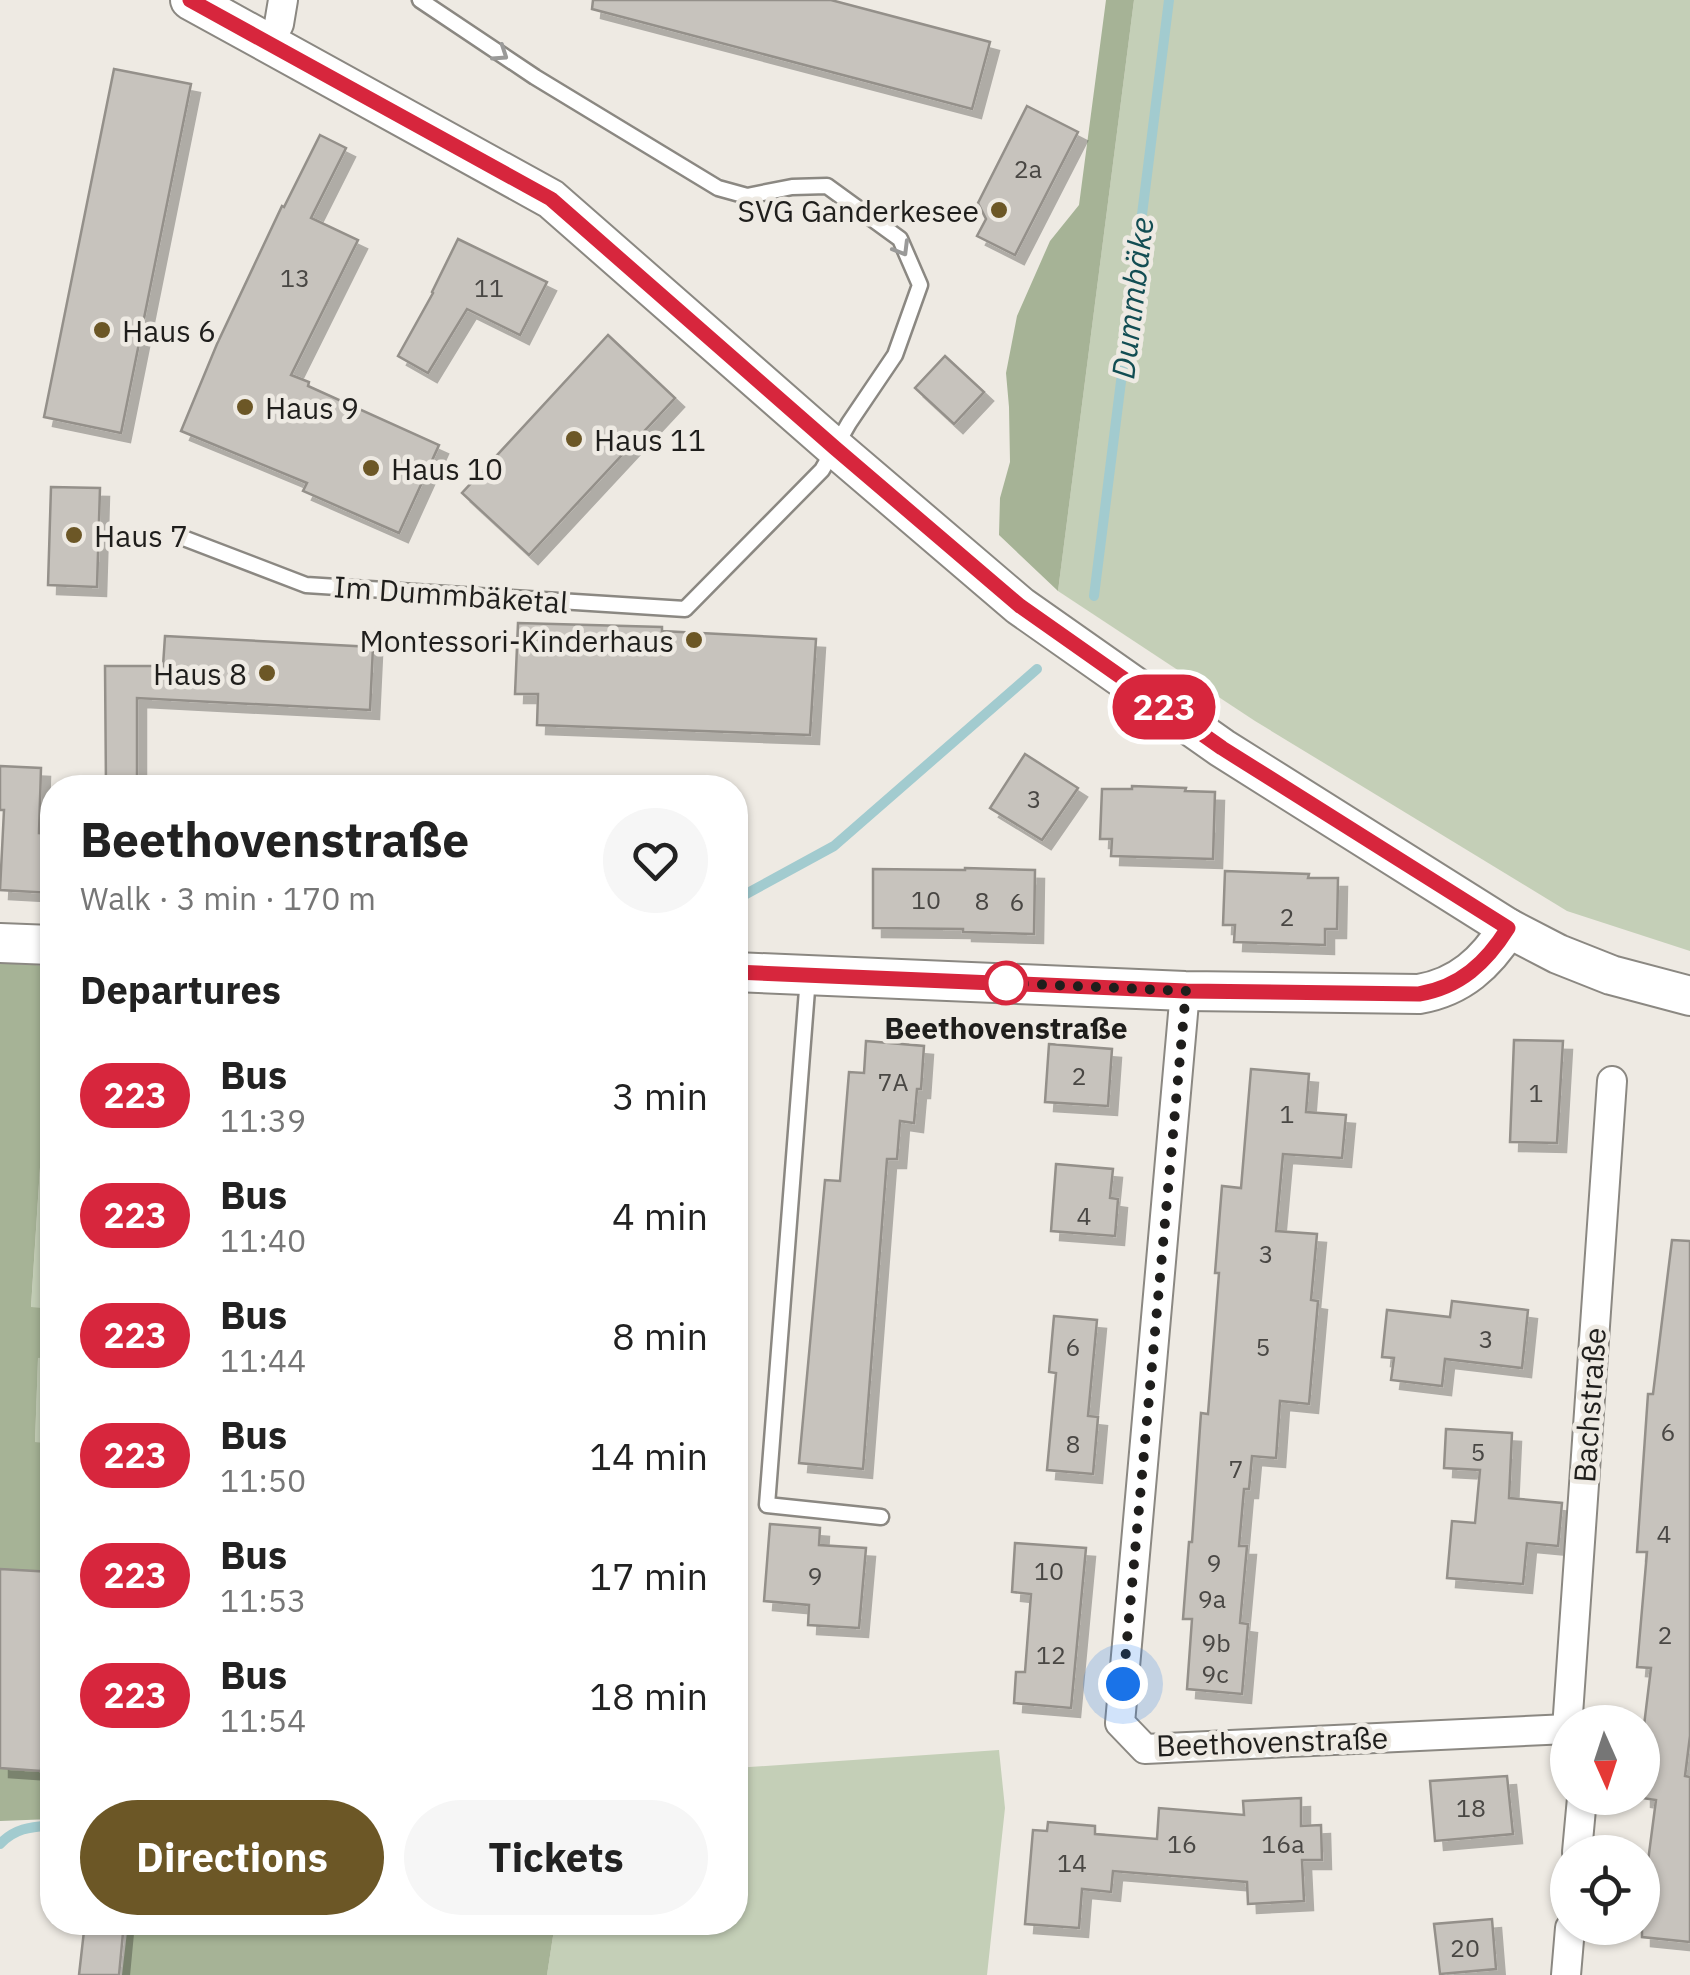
<!DOCTYPE html>
<meta charset="utf-8">
<style>
:root{--surface:#fff;--page:#f6f6f6;--text:#222;--muted:#767676;--accent:#6c5726}
body{margin:0;font-family:"IBM Plex Sans",sans-serif;background:var(--page);color:var(--text);height:100vh;display:flex;flex-direction:column;font-size:38px;white-space:nowrap}
*{box-sizing:border-box;margin:0}
p{font-size:32px;color:var(--muted)}
.icon{flex:none;width:55px;height:55px;fill:none;stroke:currentColor;stroke-width:2;stroke-linecap:round;stroke-linejoin:round}
.map{position:relative;flex:1;overflow:hidden}
.details{position:absolute;left:40px;top:775px;width:708px;height:1160px;display:flex;flex-direction:column;background:var(--surface);border-radius:40px;box-shadow:0 2px 8px #0004}
.details>*{flex:none}
.badge{padding:0 20px;border-radius:32px;font-size:35px;line-height:65px}
.needle{width:65px;rotate:177deg}
.controls{position:absolute;left:1550px;top:1705px;display:grid;gap:20px}
.controls a{display:grid;place-items:center;width:110px;height:110px;border-radius:50%;background:var(--surface);box-shadow:0 2px 8px #0004;font-size:50px}
.you{position:absolute;width:50px;height:50px;margin:-25px;border:8px solid #fff;border-radius:50%;background:#1a73e8;box-shadow:0 0 0 15px #1a73e833}
.map>.badge{position:absolute;translate:-50% -50%;box-shadow:0 0 0 5px #fff}
h2{padding:0 40px;font-size:38px;line-height:90px}
.round{display:grid;place-items:center;flex:none;width:105px;height:105px;border-radius:52px;background:var(--page)}
.overview{display:flex;align-items:center;justify-content:space-between;height:170px;padding:0 40px}
h1{font-size:48px;font-weight:700;line-height:75px}
.cta{display:flex;gap:20px;margin-top:auto;padding:20px 40px}
.cta a{flex:1;height:115px;border-radius:60px;background:var(--accent);color:#fff;font-size:40px;font-weight:700;line-height:115px;text-align:center}
.cta a+a{background:var(--page);color:var(--text)}
ul{padding:0;list-style:none}
li{display:flex;align-items:center;gap:30px;height:120px;padding:0 40px}
li div{flex:1}
li b{display:block;font-size:38px}
li em{font-style:normal}
li .badge{min-width:110px;font-weight:700;text-align:center}
.map>svg:first-child{display:block}
.green{fill:#c4cfb7}
.forest{fill:#a6b396}
.lines{fill:none;stroke-linecap:round;stroke-linejoin:round}
.stream{stroke:#a2cbcf;stroke-width:10}
.building{fill:#c7c3bd;stroke:#94908a;stroke-width:2.5;filter:url(#shadow)}
.lane-casing{stroke:#8b8882;stroke-width:19}
.street-casing{stroke:#8b8882;stroke-width:32}
.secondary-casing{stroke:#8b8882;stroke-width:42}
.lane{stroke:#fff;stroke-width:14}
.street{stroke:#fff;stroke-width:28}
.secondary{stroke:#fff;stroke-width:38}
.oneway{stroke:#9a9a99}
.line-casing{stroke:#fff;stroke-width:22}
.line{stroke:#d7263d;stroke-width:15}
.walk{stroke:#1f1e1c;stroke-width:10;stroke-dasharray:0 18}
.poi-dot{fill:#6c5726;stroke:#eeeae3;stroke-width:4}
.stop-dot{fill:#fff;stroke:#d7263d;stroke-width:5}
.labels{text-anchor:middle;dominant-baseline:central;stroke-width:9;stroke-linejoin:round;paint-order:stroke}
.number-label{font-size:25px;fill:#494744}
.poi-label{font-size:30px;fill:#1f1e1c;stroke:#eeeae3;text-anchor:start}
.street-label{font-size:30px;fill:#1f1e1c;stroke:#eeeae3}
.stop-label{font-size:30px;font-weight:bold;fill:#1f1e1c;stroke:#eeeae3}
.water-label{font-size:32px;font-style:italic;fill:#124d53;stroke:#eeeae3}
</style>
<div class="map">
<svg width="1690" height="1975" viewBox="0 0 1690 1975">
<defs>
<filter id="shadow"><feDropShadow dx="9" dy="9" stdDeviation="0" flood-color="#0004"/></filter>
</defs>
<rect width="100%" height="100%" fill="#eeeae3"/>
<g class="green">
<path d="M1134 0H1690V951L1567 911 1255 721 1058 591Z"/>
<path d="M43 1121H52V1309L31 1308Z"/>
<path d="M38 1357H52V1443L35 1442Z"/>
<path d="M999 1750 1005 1808 987 1975H547L555 1923 735 1922V1768Z"/>
</g>
<g class="forest">
<path d="M1106 0H1134L1058 591 999 535 1000 498 1010 462 1009 407 1006 373 1017 316 1050 241 1079 205Z"/>
<path d="M0 963 52 966V1121H43L31 1307 52 1309V1357L38 1358 35 1442 52 1443V1819L0 1821V1768L41 1770 52 1573 0 1569Z"/>
<path d="M128 1923V1922L555 1923 547 1975H122Z"/>
</g>
<g class="lines">
<g class="stream">
<path d="M1094 596 1169 0"/>
<path d="M735 900 834 846 1037 669"/>
<path d="M0 1844C15 1828 31 1827 52 1825"/>
</g>
</g>
<g class="building">
<path d="M593 0H831L990 42 972 109 592 9Z"/>
<path d="M114 69 191 84 121 433 44 417Z"/>
<path d="M1027 106 1078 132 1015 255 977 236 986 219 978 203Z"/>
<path d="M320 135 346 148 311 218 358 240 291 375 309 382 308 386 439 445 399 533 303 491 307 483 181 431 217 344 282 206 284 207Z"/>
<path d="M458 239 547 282 520 335 467 309 428 373 398 356 433 293 432 292Z"/>
<path d="M608 335 675 398 529 555 462 493Z"/>
<path d="M945 356 984 392 954 424 915 388Z"/>
<path d="M51 487 100 488 97 587 48 585Z"/>
<path d="M518 623 662 627V631L816 639 810 735 537 725 538 694H515Z"/>
<path d="M165 636 373 647 370 710 137 698V788H106L105 666H163Z"/>
<path d="M1025 754 1078 788 1042 840 990 808Z"/>
<path d="M0 766 41 768 39 833 52 834V893L0 890 4 810H0Z"/>
<path d="M1132 786 1186 788 1185 791 1215 792 1213 859 1111 856 1112 839H1100L1102 789H1132Z"/>
<path d="M965 868 1035 870 1034 934 963 932V929L873 928V869L965 870Z"/>
<path d="M1225 871 1309 874 1308 878H1338L1337 929H1325V945L1234 942 1235 925H1223Z"/>
<path d="M1514 1040 1563 1041 1557 1143 1510 1142Z"/>
<path d="M866 1041 924 1046 921 1089H917L914 1123 900 1121 897 1159H887L863 1469 799 1463 825 1180 840 1181 849 1072 864 1073Z"/>
<path d="M1049 1044 1112 1049 1108 1106 1045 1102Z"/>
<path d="M1251 1069 1309 1074 1306 1112 1346 1115 1342 1158 1283 1154 1276 1231 1317 1234 1311 1300 1318 1301 1309 1404 1280 1401 1276 1458 1252 1456 1249 1489H1244L1239 1546H1247L1240 1623 1248 1624 1242 1694 1187 1689 1192 1619H1183L1189 1542H1192L1201 1413 1208 1414 1219 1273H1215L1222 1186 1241 1188Z"/>
<path d="M1056 1164 1113 1169 1110 1198 1118 1199 1115 1236 1051 1231Z"/>
<path d="M1672 1240 1690 1241V1736L1685 1776 1690 1777V1942L1642 1937V1869H1647L1656 1800 1642 1798V1742L1651 1668 1637 1667 1647 1552H1637L1648 1394H1653Z"/>
<path d="M1452 1301 1528 1310 1522 1368 1445 1359 1442 1386 1391 1380 1394 1358 1382 1357 1387 1310 1450 1317Z"/>
<path d="M1054 1316 1097 1320 1088 1416 1098 1417 1093 1474 1047 1470 1056 1373 1049 1372Z"/>
<path d="M1446 1429 1512 1433 1509 1498 1562 1503 1558 1546 1527 1543 1523 1584 1447 1578 1452 1521 1475 1523 1480 1470 1444 1468Z"/>
<path d="M770 1524 820 1528 819 1545 866 1548 859 1628 808 1625 809 1605 764 1601Z"/>
<path d="M1015 1543 1086 1548 1071 1708 1014 1703 1016 1672H1025L1031 1594 1012 1592Z"/>
<path d="M0 1569 52 1572 41 1771 0 1768Z"/>
<path d="M1507 1776 1513 1834 1435 1841 1430 1781Z"/>
<path d="M1301 1798V1826L1321 1825 1322 1860H1302L1304 1901 1248 1904 1247 1882 1113 1871 1111 1892 1082 1889 1079 1928 1025 1924 1033 1830 1047 1831 1048 1822 1095 1826V1834L1157 1839 1159 1808 1244 1815 1243 1801Z"/>
<path d="M1492 1919 1496 1969 1440 1974 1434 1924Z"/>
<path d="M85 1922H124L119 1975H79Z"/>
</g>
<g class="lines">
<defs>
<g id="lane">
<path d="M186 539 306 585 685 609 822 470 849 423 895 355 920 285 900 239 827 186 792 187 747 196 718 188 535 77 420 0"/>
<path d="M808 977 767 1505 881 1517"/>
</g>
<g id="street">
<path d="M269 43 279 24 283 0"/>
<path d="M1185 991 1120 1723 1145 1749 1568 1729"/>
<path d="M1567 1729 1612 1081"/>
<path d="M1577 1852 1582 1798"/>
<path d="M1566 1975 1570 1928"/>
</g>
<g id="secondary">
<path d="M190 0 551 199 835 448 1020 606 1222 748 1508 928 1558 954 1611 975 1690 996"/>
<path d="M0 943 52 945"/>
<path d="M735 972 1185 991 1419 994C1460 987 1486 963 1508 928"/>
</g>
</defs>
<use href="#lane" class="lane-casing"/>
<use href="#street" class="street-casing"/>
<use href="#secondary" class="secondary-casing"/>
<use href="#lane" class="lane"/>
<use href="#street" class="street"/>
<use href="#secondary" class="secondary"/>
</g>
<defs><path id="oneway-chevron" d="M-2-3.5L2.5 0L-2 3.5" fill="none" stroke-width="1.6" stroke-linecap="round" stroke-linejoin="round" transform="scale(2.5)"/></defs>
<g class="oneway">
<use href="#oneway-chevron" transform="translate(501 54) rotate(34)"/>
<use href="#oneway-chevron" transform="translate(902 249) rotate(59)"/>
</g>
<g class="lines">
<defs>
<path id="line" d="M190 0 551 199 835 448 1020 606 1222 748 1508 928C1486 963 1460 987 1419 994L1186 991 735 972"/>
</defs>
<use href="#line" class="line-casing"/>
<use href="#line" class="line"/>
<path class="walk" d="M1006 983 1186 991 1123 1684"/>
</g>
<g class="poi-dot">
<circle cx="999" cy="210" r="10"/>
<circle cx="102" cy="330" r="10"/>
<circle cx="245" cy="407" r="10"/>
<circle cx="574" cy="439" r="10"/>
<circle cx="371" cy="468" r="10"/>
<circle cx="74" cy="535" r="10"/>
<circle cx="694" cy="640" r="10"/>
<circle cx="267" cy="673" r="10"/>
</g>
<circle class="stop-dot" cx="1006" cy="983" r="20"/>
<g class="labels">
<g class="number-label">
<text x="1028" y="168">2a</text>
<text x="295" y="277">13</text>
<text x="489" y="287">11</text>
<text x="1034" y="798">3</text>
<text x="926" y="899">10</text>
<text x="982" y="900">8</text>
<text x="1017" y="901">6</text>
<text x="1287" y="916">2</text>
<text x="1079" y="1075">2</text>
<text x="893" y="1081">7A</text>
<text x="1536" y="1092">1</text>
<text x="1287" y="1113">1</text>
<text x="1084" y="1215">4</text>
<text x="1266" y="1253">3</text>
<text x="1486" y="1338">3</text>
<text x="1073" y="1346">6</text>
<text x="1263" y="1346">5</text>
<text x="1668" y="1431">6</text>
<text x="1073" y="1443">8</text>
<text x="1478" y="1451">5</text>
<text x="1236" y="1468">7</text>
<text x="1664" y="1533">4</text>
<text x="1214" y="1562">9</text>
<text x="1049" y="1570">10</text>
<text x="815" y="1575">9</text>
<text x="1212" y="1598">9a</text>
<text x="1665" y="1634">2</text>
<text x="1216" y="1642">9b</text>
<text x="1051" y="1654">12</text>
<text x="1215" y="1673">9c</text>
<text x="1471" y="1807">18</text>
<text x="1182" y="1843">16</text>
<text x="1283" y="1843">16a</text>
<text x="1072" y="1862">14</text>
<text x="1465" y="1947">20</text>
</g>
<g class="poi-label">
<text x="979" y="210" text-anchor="end">SVG Ganderkesee</text>
<text x="122" y="330">Haus 6</text>
<text x="265" y="407">Haus 9</text>
<text x="594" y="439">Haus 11</text>
<text x="391" y="468">Haus 10</text>
<text x="94" y="535">Haus 7</text>
<text x="674" y="640" text-anchor="end">Montessori-Kinderhaus</text>
<text x="247" y="673" text-anchor="end">Haus 8</text>
</g>
<g class="street-label">
<text transform="translate(451 594) rotate(4)">Im Dummbäketal</text>
<text transform="translate(1589 1405) rotate(-86)">Bachstraße</text>
<text transform="translate(1272 1741) rotate(-2)">Beethovenstraße</text>
</g>
<g class="stop-label">
<text x="1006" y="1027">Beethovenstraße</text>
</g>
<g class="water-label">
<text transform="translate(1132 298) rotate(-83)">Dummbäke</text>
</g>
</g>
</svg>
<div class="controls">
<a><svg class="needle" viewBox="-14 -14 28 28"><path d="M0-13l5 13h-10z" fill="#e53935"/><path d="M0 13l5-13h-10z" fill="#767676"/></svg></a>
<a><svg class="icon" aria-label="locate" viewBox="0 0 24 24"><circle cx="12" cy="12" r="6"/><path d="M12 2v4M12 18v4M2 12h4M18 12h4"/></svg></a>
</div>
<div class="you" style="left:1123px;top:1684px"></div>
<b class="badge" style="left:1164px;top:707px;background:#d7263d;color:#fff">223</b>
<section class="details">
<div class="overview"><div><h1>Beethovenstraße</h1><p>Walk · 3 min · 170 m</p></div><a class="round"><svg class="icon" aria-label="heart" viewBox="0 0 24 24"><path d="M12 20l-8-8c-3-5 5-10 8-4 3-6 11-1 8 4z"/></svg></a></div>
<h2>Departures</h2>
<ul>
<li><span class="badge" style="background:#d7263d;color:#fff">223</span><div><b>Bus</b><p>11:39</p></div><em>3 min</em></li>
<li><span class="badge" style="background:#d7263d;color:#fff">223</span><div><b>Bus</b><p>11:40</p></div><em>4 min</em></li>
<li><span class="badge" style="background:#d7263d;color:#fff">223</span><div><b>Bus</b><p>11:44</p></div><em>8 min</em></li>
<li><span class="badge" style="background:#d7263d;color:#fff">223</span><div><b>Bus</b><p>11:50</p></div><em>14 min</em></li>
<li><span class="badge" style="background:#d7263d;color:#fff">223</span><div><b>Bus</b><p>11:53</p></div><em>17 min</em></li>
<li><span class="badge" style="background:#d7263d;color:#fff">223</span><div><b>Bus</b><p>11:54</p></div><em>18 min</em></li>
</ul>
<div class="cta"><a>Directions</a><a>Tickets</a></div>
</section>
</div>
